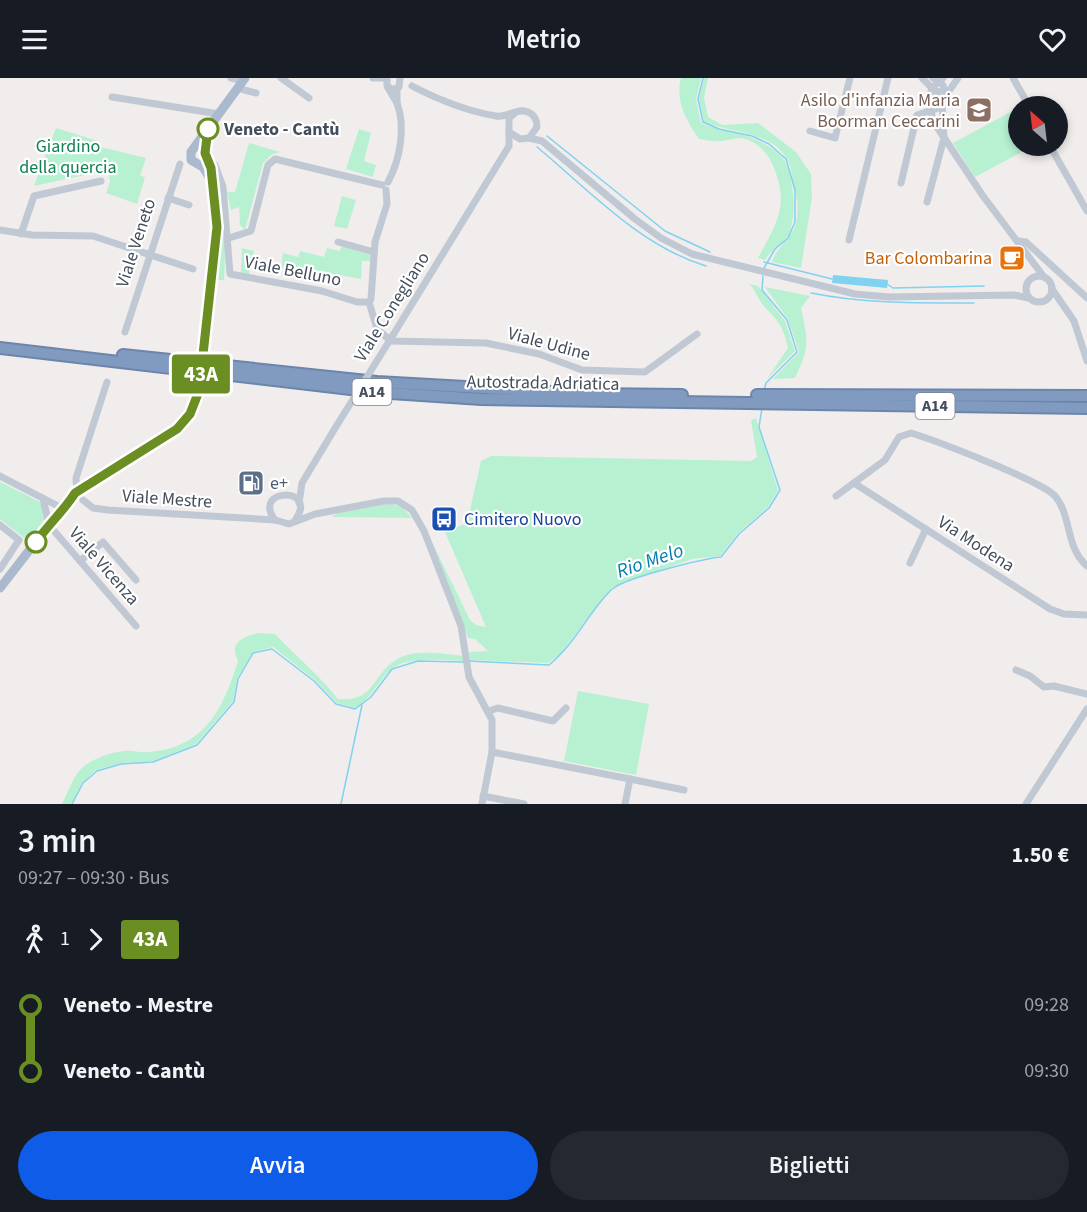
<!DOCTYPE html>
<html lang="it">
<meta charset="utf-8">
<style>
:root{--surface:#171b24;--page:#242831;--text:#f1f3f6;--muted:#9ea1a6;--accent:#0e5ce8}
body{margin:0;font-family:"Source Sans 3",sans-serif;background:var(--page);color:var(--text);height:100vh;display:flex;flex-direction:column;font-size:22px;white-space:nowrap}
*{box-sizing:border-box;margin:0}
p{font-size:20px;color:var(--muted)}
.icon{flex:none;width:33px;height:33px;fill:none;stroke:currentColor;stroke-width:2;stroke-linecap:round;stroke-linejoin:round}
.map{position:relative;height:726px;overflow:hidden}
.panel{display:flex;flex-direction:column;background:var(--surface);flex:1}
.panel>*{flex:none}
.badge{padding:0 12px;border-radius:4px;font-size:21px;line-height:39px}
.needle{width:39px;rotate:332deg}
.fabs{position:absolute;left:1008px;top:18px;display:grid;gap:12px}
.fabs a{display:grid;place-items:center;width:60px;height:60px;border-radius:50%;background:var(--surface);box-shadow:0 3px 9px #0003;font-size:30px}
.map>.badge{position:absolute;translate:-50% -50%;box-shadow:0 0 0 3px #fff}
.legs{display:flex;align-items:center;gap:9px;height:66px;padding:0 18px;font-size:20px}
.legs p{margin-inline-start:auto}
.headline{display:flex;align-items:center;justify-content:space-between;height:102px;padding:0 18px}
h1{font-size:33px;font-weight:600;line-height:45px}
.button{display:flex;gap:12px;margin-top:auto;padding:12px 18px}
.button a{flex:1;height:69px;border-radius:36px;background:var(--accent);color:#fff;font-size:24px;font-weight:600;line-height:69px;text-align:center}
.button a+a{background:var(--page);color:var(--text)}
ul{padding:0 18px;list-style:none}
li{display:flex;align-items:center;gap:21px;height:66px;font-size:22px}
li i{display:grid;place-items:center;width:9px;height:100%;margin:0 8px;background:currentColor}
li i::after{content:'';width:15px;height:15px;margin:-8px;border:4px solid;border-radius:50%;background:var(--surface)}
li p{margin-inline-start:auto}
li:first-child i{background:linear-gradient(#0000 50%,currentColor 0)}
li:last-child i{background:linear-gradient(currentColor 50%,#0000 0)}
header{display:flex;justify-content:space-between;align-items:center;height:78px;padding:0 18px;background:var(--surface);font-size:27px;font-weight:600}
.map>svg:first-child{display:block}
.green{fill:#b7f1d2}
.water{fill:#81d1f1}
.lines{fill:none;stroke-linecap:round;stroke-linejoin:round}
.stream{stroke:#81d1f1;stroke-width:1.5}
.highway-casing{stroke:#6c85ab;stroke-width:14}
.minor{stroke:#bfc8d3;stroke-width:7}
.major{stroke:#aab9ce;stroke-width:9}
.highway{stroke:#819abf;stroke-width:10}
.minor-bridge{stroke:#bfc8d3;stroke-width:7}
.major-bridge{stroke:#aab9ce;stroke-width:9}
.line-1-casing{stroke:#fff;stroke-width:14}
.line-1{stroke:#6b8e23;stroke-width:9}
.stop-1-dot{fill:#fff;stroke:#6b8e23;stroke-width:3}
.labels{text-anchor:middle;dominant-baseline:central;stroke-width:4.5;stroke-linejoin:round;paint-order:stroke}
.shield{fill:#fff;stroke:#7c838c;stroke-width:1.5}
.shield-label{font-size:16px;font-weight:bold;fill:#444e5b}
.education-label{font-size:18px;fill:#785e54;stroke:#fff;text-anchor:end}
.stop-label{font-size:18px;font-weight:bold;fill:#444e5b;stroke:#fff;text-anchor:start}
.park-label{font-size:18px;fill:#118052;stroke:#fff}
.street-label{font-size:18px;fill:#444e5b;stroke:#fff}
.food-label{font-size:18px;fill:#c56008;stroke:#fff;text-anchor:end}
.service-label{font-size:18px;fill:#4e5e75;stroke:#fff;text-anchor:start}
.transit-label{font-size:18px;fill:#164399;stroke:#fff;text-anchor:start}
.water-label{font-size:20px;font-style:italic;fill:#037daf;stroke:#fff}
</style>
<header><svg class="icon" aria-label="menu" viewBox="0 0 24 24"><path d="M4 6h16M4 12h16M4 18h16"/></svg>Metrio<svg class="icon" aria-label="heart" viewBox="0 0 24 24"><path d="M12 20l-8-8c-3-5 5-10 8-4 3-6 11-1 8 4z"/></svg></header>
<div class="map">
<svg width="1087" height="726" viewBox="0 0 1087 726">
<rect width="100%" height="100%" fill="#f0edec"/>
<g class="green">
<path d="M681 0H701L696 21 701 45C719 53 738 53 754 61 764 65 778 73 784 82 794 98 798 143 787 159 781 167 771 172 765 182L758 180C778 143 790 127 772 85 766 73 755 62 741 60 735 60 728 62 722 63 715 64 707 62 699 61 686 42 675 24 681 0Z"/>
<path d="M704 0H708L704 20 708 39 722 47 758 45 796 74 811 96 812 119 801 190 772 184C777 168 791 162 796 145 799 134 797 115 793 104 792 97 791 87 787 81 771 53 730 55 704 44L699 21Z"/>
<path d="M1018 30V68H1033L975 99 953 65Z"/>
<path d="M56 50 98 63 97 68 146 80 140 98 145 99 137 126 106 115 110 104 108 92 34 108Z"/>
<path d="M359 51 371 55 364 83 376 87 373 99 346 91Z"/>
<path d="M249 65 280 74 271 77 263 85 245 152 240 147 239 129 231 132 227 114H235Z"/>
<path d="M212 93 216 95C225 130 226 166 224 202H216Z"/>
<path d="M342 118 356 122 347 151 334 148Z"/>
<path d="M342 168 371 177 370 183H362L361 201 339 197 335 207 308 201V192L281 190 283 175 298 179 300 173 324 179 327 170 340 173Z"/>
<path d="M242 170 254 173 249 196 241 195Z"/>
<path d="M749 206 758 208 785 243 795 273 767 301 788 270C782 244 778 244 762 226 757 219 756 212 749 206Z"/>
<path d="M765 209 810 218 801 230C808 263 810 269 795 300L773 301 799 274 788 241Z"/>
<path d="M756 340 778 412 768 429 738 455 720 478 692 481 612 509 560 576 548 585 470 582 469 574 488 573 475 561 468 560 430 460 470 542 476 547 486 549 445 454 467 445 481 383 491 378 751 383 757 379 751 342Z"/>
<path d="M0 404 42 425 46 440 31 465 0 441Z"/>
<path d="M388 426 401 428 412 440 332 439 337 435Z"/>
<path d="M258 555 275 556C295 577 321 599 338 621 376 625 372 594 399 580 418 571 444 576 464 578V583C445 582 404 578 390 592 377 605 372 620 355 630L337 625 315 602 273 569 253 574 237 601 233 623 196 666 153 683 121 685 96 692 82 705 71 726H62C68 715 73 698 82 690 93 680 112 674 125 673 133 672 140 675 148 674 205 670 223 631 238 583 228 565 243 559 258 555Z"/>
<path d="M578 613 649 626 636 697 564 683Z"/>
</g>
<path class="water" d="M833 197 888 202 887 210 832 205Z"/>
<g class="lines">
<g class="stream">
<path d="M703 0 698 21 703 44 719 51 752 58 769 66 786 81 795 112V144L788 160 775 171 764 190"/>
<path d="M547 58 665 153 710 174"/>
<path d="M537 69C589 112 640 168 706 188"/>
<path d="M764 184 832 201"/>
<path d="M763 198 762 212 787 242 797 274 766 305 764 313"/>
<path d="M887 206 893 210 984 208"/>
<path d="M811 215C866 226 918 225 974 225"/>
<path d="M468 583 549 587C575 566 588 535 611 512 623 500 702 481 721 479L739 456 769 430 780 412 759 349 762 330"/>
<path d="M72 726 83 705 97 693 121 686 153 684 197 667 234 624 238 601 253 575 272 571 314 603 336 626 355 631 371 619 392 591 418 583 464 584"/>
<path d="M341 726 362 627"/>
</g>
<defs>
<g id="highway">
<path d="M0 270 376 314 481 321 1087 330"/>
<path d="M123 277 377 304 587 316 682 317"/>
<path d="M757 317 1087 318"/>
</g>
</defs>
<use href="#highway" class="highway-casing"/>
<g class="minor">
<path d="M231 0 243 3"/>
<path d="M281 0 309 20"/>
<path d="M373 0H383"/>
<path d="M387 0V8L393 12 399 9 400 0"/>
<path d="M922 0 935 13 945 15"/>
<path d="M933 0 943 7 945 15"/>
<path d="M943 0 932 10 929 19 933 43 983 118 1044 199"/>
<path d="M1013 0 1029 28"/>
<path d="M412 8C439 22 466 33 496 38 507 40 518 29 528 34 535 37 537 42 537 49L529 60 520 61 509 54V40L516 34"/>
<path d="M237 10 256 15"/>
<path d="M388 10 397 25V11"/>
<path d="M112 19 219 36"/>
<path d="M810 53 835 60 850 0"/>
<path d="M529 60 542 63 635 141 661 160 692 176 855 216 889 219 1014 217 1028 220"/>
<path d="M1050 68 1087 133"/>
<path d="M209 83 215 87 223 109 230 196 322 213 357 224H369L371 221 375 164 387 126 386 112"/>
<path d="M388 104C400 82 406 49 397 25"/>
<path d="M901 105 917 37 941 29"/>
<path d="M168 120 189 127"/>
<path d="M927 124 944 60 942 23 958 0"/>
<path d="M0 152 32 157 93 158 193 191"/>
<path d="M21 156 34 118 101 103"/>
<path d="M229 160 251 153 268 87 275 81 382 107"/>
<path d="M849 162 888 0"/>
<path d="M1018 163 1026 164 1087 220"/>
<path d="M338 164 374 174"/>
<circle cx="1039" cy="211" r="13"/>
<path d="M1052 211 1074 243 1087 283"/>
<path d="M369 224 377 251 391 263 486 265 539 276 582 292 645 294 697 256"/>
<path d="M125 254 180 86"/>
<path d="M393 257 509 68V54"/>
<path d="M0 398 62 430"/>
<path d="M854 405 1050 531 1064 536 1087 537"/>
<path d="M77 414 76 400 107 304"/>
<path d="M836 418 885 382 899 359 911 355C934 362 1042 403 1055 418 1072 438 1065 469 1087 488"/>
<path d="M43 420 49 447 136 548"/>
<path d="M83 422 93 430 108 432 275 442 289 446 315 436 384 423H398L412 432 424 453 461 548 469 599 492 642V674L482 726"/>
<path d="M299 425 302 405 337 347"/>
<path d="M275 442C251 410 318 408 296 441"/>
<path d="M0 447 19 462 0 491"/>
<path d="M80 483 103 464 136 502"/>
<path d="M910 485 926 451"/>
<path d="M1016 592 1030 598 1044 609 1054 608 1087 616"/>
<path d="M489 633 498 630 553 643 566 630"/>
<path d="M492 674 630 701 625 726"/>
<path d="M630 701 684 712"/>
<path d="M483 718 524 726"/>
<path d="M1026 726 1087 631"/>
</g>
<g class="major">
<path d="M210 100 203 89 191 82V74L245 0"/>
<path d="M208 242C211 209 218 174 217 141 216 110 201 79 208 51"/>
<path d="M0 510 62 430 73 422 74 416 177 350 190 336 199 313"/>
</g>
<use href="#highway" class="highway"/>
<path class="minor-bridge" d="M337 347 393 257"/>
<path class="major-bridge" d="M199 313 208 242"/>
</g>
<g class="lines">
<defs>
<path id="line-1" d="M36 464C48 447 66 430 75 415L177 351 190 336 199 313 217 149 211 90 205 75 208 51"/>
</defs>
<use href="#line-1" class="line-1-casing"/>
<use href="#line-1" class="line-1"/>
</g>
<defs>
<symbol id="school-square" viewBox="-11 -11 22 22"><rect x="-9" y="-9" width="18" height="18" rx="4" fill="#8d6e63" stroke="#fff"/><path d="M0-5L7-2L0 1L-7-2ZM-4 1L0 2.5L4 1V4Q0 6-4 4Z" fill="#fff"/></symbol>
<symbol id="cafe-square" viewBox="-11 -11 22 22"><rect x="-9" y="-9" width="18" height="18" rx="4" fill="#e8710a" stroke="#fff"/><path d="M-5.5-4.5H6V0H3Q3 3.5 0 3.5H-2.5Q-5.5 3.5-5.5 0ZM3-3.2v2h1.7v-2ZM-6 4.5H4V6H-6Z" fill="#fff"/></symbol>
<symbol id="fuel-square" viewBox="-11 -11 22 22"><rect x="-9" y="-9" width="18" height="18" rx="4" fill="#5c6f8a" stroke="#fff"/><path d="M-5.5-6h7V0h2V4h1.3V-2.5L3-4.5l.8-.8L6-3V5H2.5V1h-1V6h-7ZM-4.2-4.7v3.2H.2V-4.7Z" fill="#fff"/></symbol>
<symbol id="bus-square" viewBox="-11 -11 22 22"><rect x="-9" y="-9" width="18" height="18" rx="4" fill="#1a4fb4" stroke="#fff"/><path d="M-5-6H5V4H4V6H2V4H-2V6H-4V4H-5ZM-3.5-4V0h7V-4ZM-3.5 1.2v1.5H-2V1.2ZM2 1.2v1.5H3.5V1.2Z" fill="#fff"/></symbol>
</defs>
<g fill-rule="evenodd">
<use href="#school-square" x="964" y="17" width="30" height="30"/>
<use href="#cafe-square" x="997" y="165" width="30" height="30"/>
<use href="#fuel-square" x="236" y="390" width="30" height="30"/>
<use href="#bus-square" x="429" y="426" width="30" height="30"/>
</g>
<g class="stop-1-dot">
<circle cx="208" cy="51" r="10"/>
<circle cx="36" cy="464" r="10"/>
</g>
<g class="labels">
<g class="shield">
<rect x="352.5" y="301" width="39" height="26" rx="4.5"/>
<rect x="915.5" y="315" width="39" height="26" rx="4.5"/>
</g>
<g class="shield-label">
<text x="372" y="314">A14</text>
<text x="935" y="328">A14</text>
</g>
<g class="education-label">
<text x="960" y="22">Asilo d'infanzia Maria<tspan x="960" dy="21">Boorman Ceccarini</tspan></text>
</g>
<g class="stop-label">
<text x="224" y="51">Veneto - Cantù</text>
</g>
<g class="park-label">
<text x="68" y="68">Giardino<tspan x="68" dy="21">della quercia</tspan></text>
</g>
<g class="street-label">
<text transform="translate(136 165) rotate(-72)">Viale Veneto</text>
<text transform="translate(293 193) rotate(11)">Viale Belluno</text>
<text transform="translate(392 229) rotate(-58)">Viale Conegliano</text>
<text transform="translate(549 266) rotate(15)">Viale Udine</text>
<text transform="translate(543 305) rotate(1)">Autostrada Adriatica</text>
<text transform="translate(167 421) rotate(4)">Viale Mestre</text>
<text transform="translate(976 466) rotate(33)">Via Modena</text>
<text transform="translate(104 488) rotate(49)">Viale Vicenza</text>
</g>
<g class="food-label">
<text x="992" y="180">Bar Colombarina</text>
</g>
<g class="service-label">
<text x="270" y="405">e+</text>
</g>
<g class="transit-label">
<text x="464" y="441">Cimitero Nuovo</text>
</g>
<g class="water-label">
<text transform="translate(650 483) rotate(-19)">Rio Melo</text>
</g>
</g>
</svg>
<div class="fabs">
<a><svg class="needle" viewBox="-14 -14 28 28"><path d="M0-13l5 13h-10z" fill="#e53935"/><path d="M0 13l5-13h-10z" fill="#9ea1a6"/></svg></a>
</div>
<b class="badge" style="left:201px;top:296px;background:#6b8e23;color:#fff">43A</b>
</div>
<section class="panel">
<div class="headline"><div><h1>3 min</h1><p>09:27 – 09:30 · Bus</p></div><b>1.50 €</b></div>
<div class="legs"><svg class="icon" aria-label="walk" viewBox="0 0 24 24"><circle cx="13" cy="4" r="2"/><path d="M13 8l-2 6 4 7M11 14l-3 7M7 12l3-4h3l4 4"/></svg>1<svg class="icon" aria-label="forward" viewBox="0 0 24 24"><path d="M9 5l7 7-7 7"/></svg><b class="badge" style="background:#6b8e23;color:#fff">43A</b></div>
<ul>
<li><i style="color:#6b8e23"></i><b>Veneto - Mestre</b><p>09:28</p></li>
<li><i style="color:#6b8e23"></i><b>Veneto - Cantù</b><p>09:30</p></li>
</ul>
<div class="button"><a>Avvia</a><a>Biglietti</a></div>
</section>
